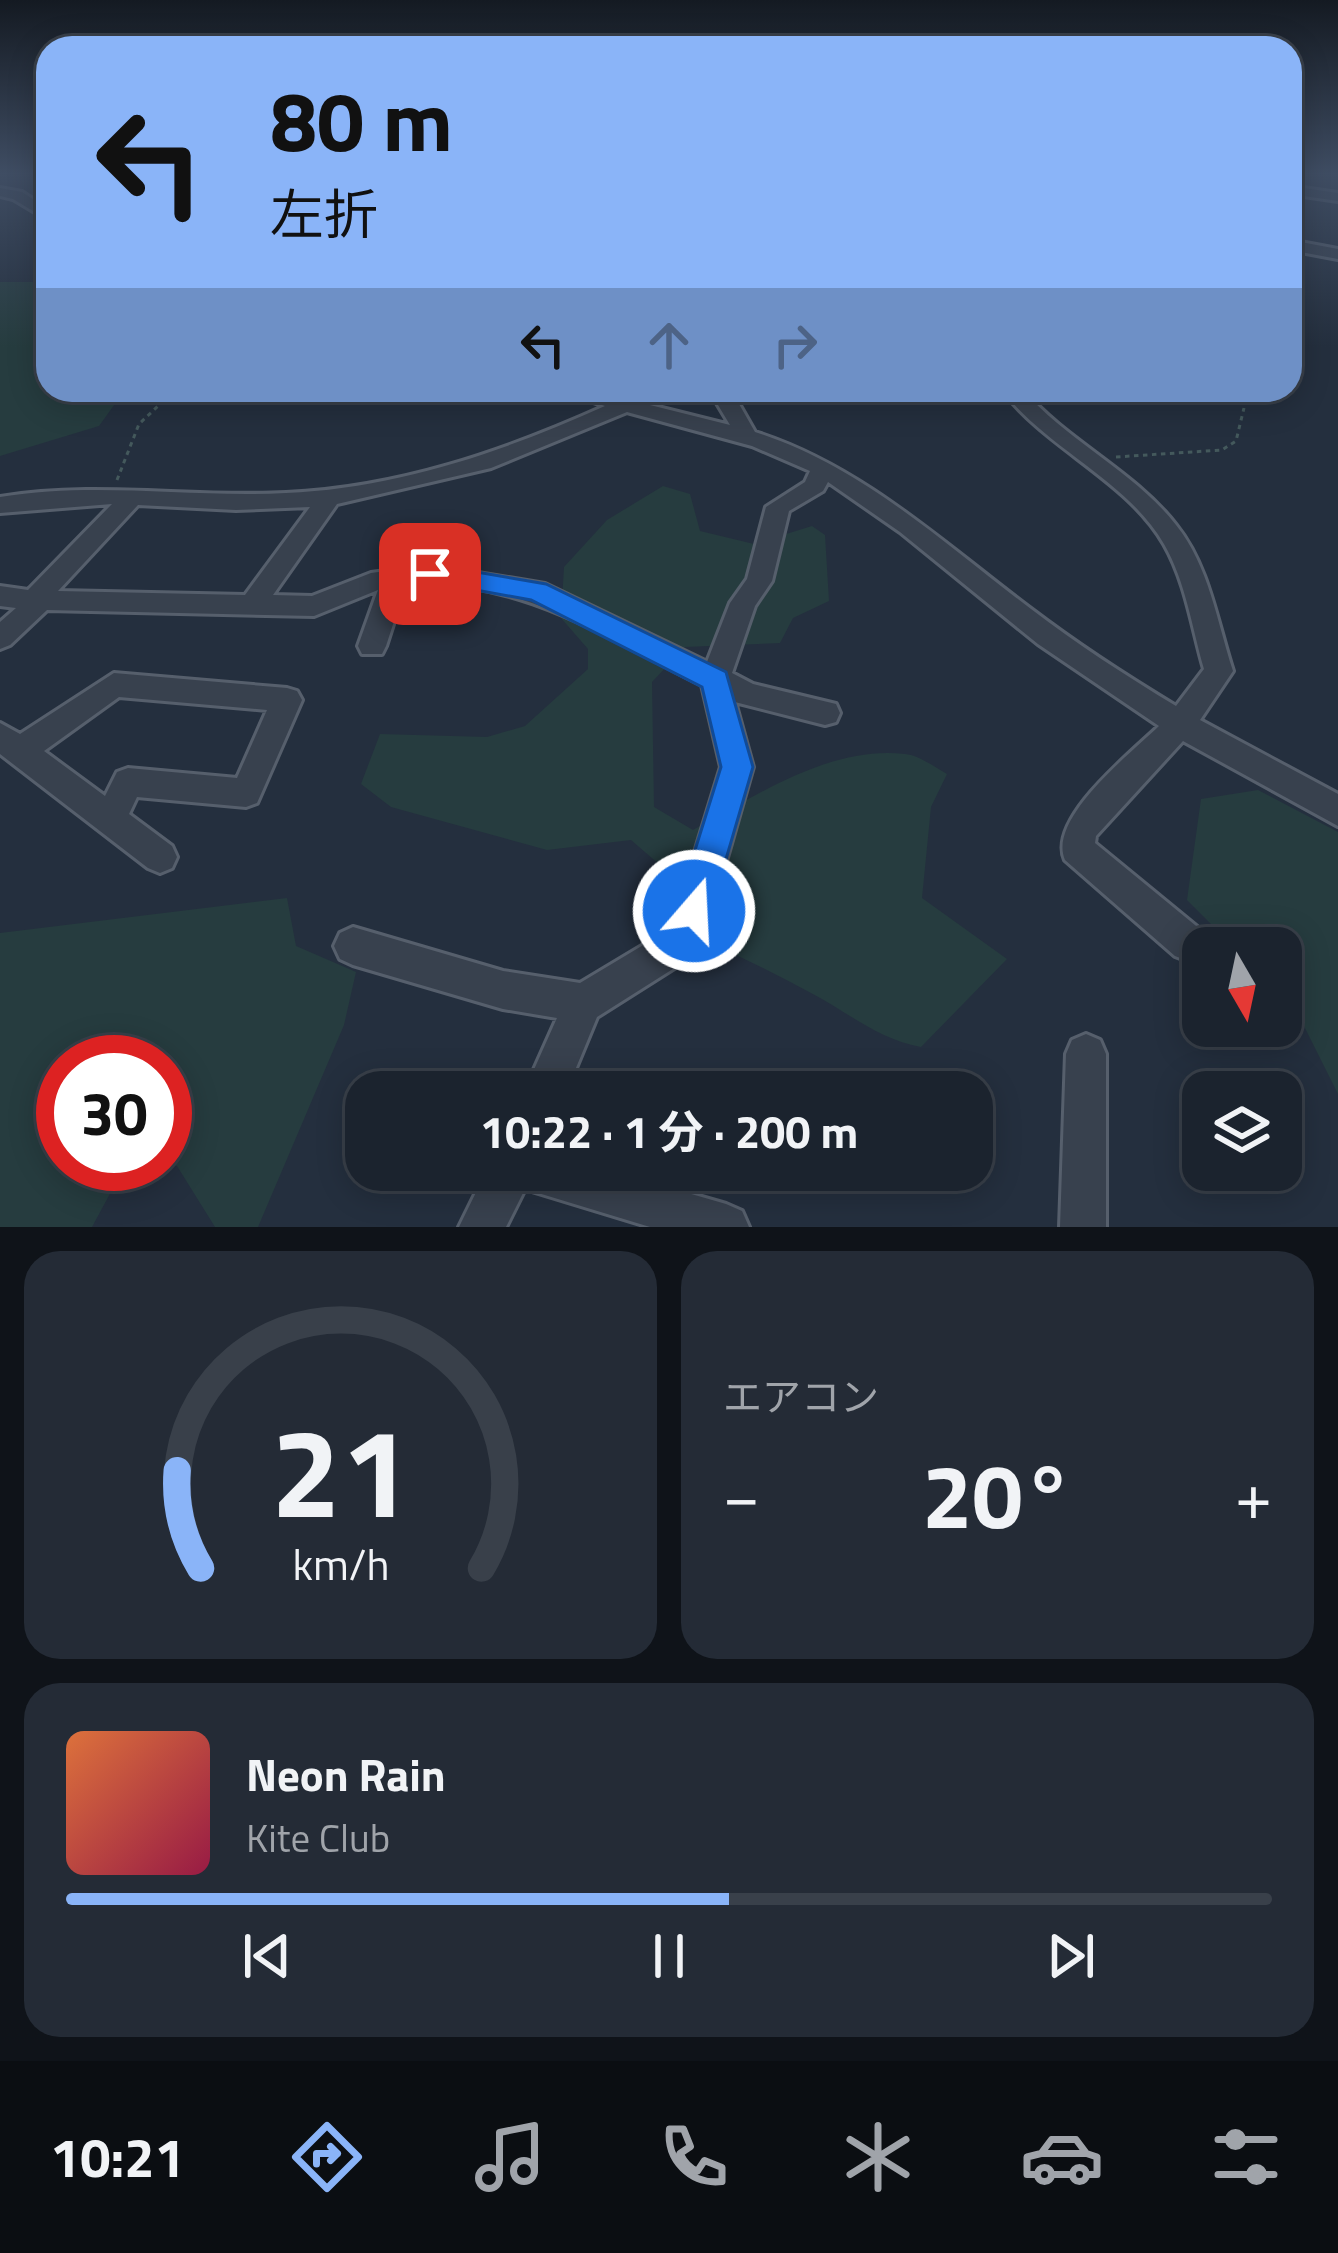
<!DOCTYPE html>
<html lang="ja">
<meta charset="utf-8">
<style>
body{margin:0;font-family:"Titillium Web","Noto Sans JP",sans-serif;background:#242b36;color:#f1f3f6;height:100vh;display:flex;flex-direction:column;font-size:45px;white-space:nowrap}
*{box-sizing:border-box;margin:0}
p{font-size:39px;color:#a0a4aa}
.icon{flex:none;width:66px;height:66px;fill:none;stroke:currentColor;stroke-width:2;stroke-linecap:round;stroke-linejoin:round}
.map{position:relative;height:1227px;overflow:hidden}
.side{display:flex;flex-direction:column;gap:24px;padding:24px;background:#0f1319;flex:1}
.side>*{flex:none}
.banner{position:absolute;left:36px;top:36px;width:1266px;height:366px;border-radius:36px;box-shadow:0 6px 30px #0003,0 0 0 3px #39404a;background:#8ab4f8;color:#111;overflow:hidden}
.needle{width:78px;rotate:171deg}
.buttons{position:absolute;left:1182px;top:927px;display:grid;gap:24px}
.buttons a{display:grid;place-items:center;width:120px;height:120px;border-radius:24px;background:#1b232e;box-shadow:0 6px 30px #0003,0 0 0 3px #39404a;font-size:60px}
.speed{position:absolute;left:36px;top:1035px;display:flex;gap:24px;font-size:60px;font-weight:700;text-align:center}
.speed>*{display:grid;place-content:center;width:156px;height:156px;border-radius:50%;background:#1b232e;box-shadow:0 6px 30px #0003,0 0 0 3px #39404a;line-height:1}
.speed .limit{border:18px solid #d22;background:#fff;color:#111}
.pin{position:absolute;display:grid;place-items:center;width:102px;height:102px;color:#fff;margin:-51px;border-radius:24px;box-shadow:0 6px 18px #0006}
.me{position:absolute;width:132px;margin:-66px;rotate:19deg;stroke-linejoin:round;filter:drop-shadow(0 0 9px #0008)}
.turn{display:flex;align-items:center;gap:42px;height:252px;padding:0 36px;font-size:54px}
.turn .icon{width:156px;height:156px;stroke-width:2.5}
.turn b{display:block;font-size:84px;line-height:102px}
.lanes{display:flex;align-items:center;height:114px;padding:0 36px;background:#0003;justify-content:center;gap:60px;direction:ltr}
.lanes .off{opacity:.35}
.big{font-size:90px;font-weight:700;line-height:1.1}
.side .widget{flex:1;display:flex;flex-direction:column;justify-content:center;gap:18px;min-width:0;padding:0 42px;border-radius:36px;background:#242b36}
.side .dial{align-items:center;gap:0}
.dial svg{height:312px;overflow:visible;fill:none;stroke:#39404a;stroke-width:7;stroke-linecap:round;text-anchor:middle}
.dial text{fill:#f1f3f6;stroke:none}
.song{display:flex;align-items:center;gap:36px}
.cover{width:144px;height:144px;border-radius:18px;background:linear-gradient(135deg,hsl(20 70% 55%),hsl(340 70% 35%))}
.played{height:12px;border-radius:6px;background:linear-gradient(90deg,#8ab4f8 55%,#39404a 55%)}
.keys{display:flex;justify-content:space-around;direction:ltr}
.heat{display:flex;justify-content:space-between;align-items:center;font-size:66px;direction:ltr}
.side .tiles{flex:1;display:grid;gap:24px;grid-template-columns:1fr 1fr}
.widget:last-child{grid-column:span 2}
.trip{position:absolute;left:345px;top:1071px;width:648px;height:120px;border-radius:36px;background:#1b232e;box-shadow:0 6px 30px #0003,0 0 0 3px #39404a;font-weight:700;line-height:120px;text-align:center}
.tab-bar{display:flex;height:192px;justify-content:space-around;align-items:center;background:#0b0e12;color:#a0a4aa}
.tab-bar .icon{width:84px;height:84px}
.tab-bar .current{color:#8ab4f8}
.tab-bar b{font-size:54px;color:#f1f3f6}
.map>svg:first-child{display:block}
.green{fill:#263c3f}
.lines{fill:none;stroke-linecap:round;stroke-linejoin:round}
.minor-casing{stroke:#565f6c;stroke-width:6}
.path{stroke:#44595c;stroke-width:3;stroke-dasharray:4.5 4.5;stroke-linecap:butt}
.minor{fill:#38414e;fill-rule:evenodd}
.route{fill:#1a73e8;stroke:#114b97;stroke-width:3}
</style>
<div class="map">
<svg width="1338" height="1227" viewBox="0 0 1338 1227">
<rect width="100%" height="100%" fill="#242f3e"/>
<path class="green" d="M0,282h48v108h77l-26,36 -99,30z
M663,486l27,8 10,37 54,13 58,-18 13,9 4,66 -36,17 -13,25 -95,4 -33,35 2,125 39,23c62,-34 138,-85 212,-76 13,1 30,13 42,20l-16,33 -9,91 85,61 -86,88c-43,-8 -72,-34 -110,-54 -54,-29 -108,-55 -164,-77l13,-51 -29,-25 -84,10 -156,-43 -30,-23 19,-50 107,3 38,-11 63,-57v-20l-27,-31 3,-51 43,-47z
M1258,790l80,42v262l-41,-82 -16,-17v-47h-46l-48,-48 14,-101z
M287,898l9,48 60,26 -12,53 -86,202h-43l-38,-61 -12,-3v-101h-102v102h63l-34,63h-92v-294z"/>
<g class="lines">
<defs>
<path id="minor" d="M1290,186l48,7v8l-48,-7z
M0,188l22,4 26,17v11l-35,-21 -13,-3z
M1290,240l48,9v10l-48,-9z
M557,390h33l140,35 -21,-35h22l24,42c107,34 188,111 276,177 46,35 95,67 145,97l28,-37c-12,-41 -18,-87 -40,-125 -37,-64 -117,-95 -162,-154h21c45,52 111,81 153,135 33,41 41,97 57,146l-33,49 138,74v32l-155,-85 -87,95 -1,7 106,87 5,13 -5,13 -13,5 -13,-5 -110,-96c-18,-41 65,-106 94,-134l-121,-82 -138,-112 -72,-50 -5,9 -34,20 -17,70 -17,25 -23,67 21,11 83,20 4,9 -4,9 -11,3 -90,-23 18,65 -45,157 -32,43 -79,50 -31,75h-42l33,-74 -54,-9 -150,-44 -13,-6 -6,-13 6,-13 13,-6 150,44 77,12 70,-42 30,-40 41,-134 -19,-82c-91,-45 -191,-113 -297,-98l-19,59 -4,8h-20l-4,-8 20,-56 -64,26 -267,-6 -37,35 -10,4v-27l16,-14 -16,-2v-20l28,4 84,-86 -112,9v-16c96,-16 189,1 286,-4 111,-5 217,-41 319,-87zM627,412l125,34 58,25 -5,11 -39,25 -19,72 -17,24 -23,59 -162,-78 -115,-19 -59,8 -59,23 -39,-1 64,-91 154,-36zM138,505l98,5 74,-3 -65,88 -187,-4z
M114,673l173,15 10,3 5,9 -45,103 -11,4 -109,-10 -8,17 43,32 5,11 -5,11 -12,5 -12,-5 -148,-114v-31l20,11zM119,697l148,13 -30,68 -109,-10 -11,4 -12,24 -61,-45z
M1086,1034l14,6 6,14v173h-46l6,-173 6,-14z
M487,1170h121l118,34 16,7 7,16h-99l-125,-38 -19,38h-47z"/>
</defs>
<use href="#minor" class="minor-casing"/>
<path class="path" d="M1116,457l106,-7 14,-9 8,-33
M117,480l22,-56 36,-34"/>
<use href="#minor" class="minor"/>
</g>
<linearGradient id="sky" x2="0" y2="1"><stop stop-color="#141a22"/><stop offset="0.5" stop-color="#3f4d63"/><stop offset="1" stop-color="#3f4d63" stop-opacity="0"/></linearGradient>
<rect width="1338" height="347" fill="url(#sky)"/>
<path class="route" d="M430,564l116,20 180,88 27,95 -46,157 -13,5 -12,-5 -6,-13 45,-144 -19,-80 -171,-87 -110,-20 -4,-6z"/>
</svg>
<div class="buttons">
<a><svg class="needle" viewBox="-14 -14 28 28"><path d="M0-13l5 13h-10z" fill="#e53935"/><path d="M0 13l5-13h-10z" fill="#a0a4aa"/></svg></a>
<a><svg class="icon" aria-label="layers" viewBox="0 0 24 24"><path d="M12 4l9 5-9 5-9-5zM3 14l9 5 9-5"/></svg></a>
</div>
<div class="speed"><div class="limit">30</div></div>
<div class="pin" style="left:430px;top:574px;background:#d93025"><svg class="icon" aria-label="arrive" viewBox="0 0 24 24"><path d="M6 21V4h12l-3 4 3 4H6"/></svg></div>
<svg class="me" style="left:694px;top:911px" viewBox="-20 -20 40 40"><circle r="17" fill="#1a73e8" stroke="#fff" stroke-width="3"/><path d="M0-11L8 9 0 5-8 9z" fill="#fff"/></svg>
<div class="trip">10:22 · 1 分 · 200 m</div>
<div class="banner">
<div class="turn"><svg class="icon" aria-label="left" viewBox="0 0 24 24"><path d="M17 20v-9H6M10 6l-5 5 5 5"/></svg><div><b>80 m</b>左折</div></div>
<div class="lanes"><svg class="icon" aria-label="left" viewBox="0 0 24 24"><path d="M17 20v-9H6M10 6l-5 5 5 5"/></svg><svg class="icon off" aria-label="ahead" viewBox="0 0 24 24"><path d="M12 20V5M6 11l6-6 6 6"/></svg><svg class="icon off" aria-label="right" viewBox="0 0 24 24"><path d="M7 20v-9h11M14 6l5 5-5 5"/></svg></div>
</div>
</div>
<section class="side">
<div class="tiles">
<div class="widget dial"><svg viewBox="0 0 100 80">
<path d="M14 69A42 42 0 1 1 86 69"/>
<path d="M14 69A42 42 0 0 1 8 44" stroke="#8ab4f8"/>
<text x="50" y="56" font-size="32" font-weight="700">21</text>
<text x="50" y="72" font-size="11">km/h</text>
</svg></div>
<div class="widget"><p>エアコン</p>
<div class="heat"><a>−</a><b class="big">20°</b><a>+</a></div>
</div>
<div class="widget">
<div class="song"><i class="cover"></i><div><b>Neon Rain</b><p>Kite Club</p></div></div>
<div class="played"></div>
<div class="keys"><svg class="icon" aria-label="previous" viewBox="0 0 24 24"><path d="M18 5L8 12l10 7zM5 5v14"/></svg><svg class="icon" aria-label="pause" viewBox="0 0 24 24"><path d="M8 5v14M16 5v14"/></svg><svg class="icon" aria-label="next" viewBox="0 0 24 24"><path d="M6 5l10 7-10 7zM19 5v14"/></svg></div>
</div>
</div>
</section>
<nav class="tab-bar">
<b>10:21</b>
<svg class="icon current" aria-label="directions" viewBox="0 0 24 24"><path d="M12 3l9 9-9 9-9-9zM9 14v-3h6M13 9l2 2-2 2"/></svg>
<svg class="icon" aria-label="music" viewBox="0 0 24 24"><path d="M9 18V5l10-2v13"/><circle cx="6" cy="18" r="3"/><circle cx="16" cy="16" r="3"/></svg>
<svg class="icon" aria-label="phone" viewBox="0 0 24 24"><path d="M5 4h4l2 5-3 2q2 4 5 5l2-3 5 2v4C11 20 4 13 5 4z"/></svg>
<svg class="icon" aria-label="climate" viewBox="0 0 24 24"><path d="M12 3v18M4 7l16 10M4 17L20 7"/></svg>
<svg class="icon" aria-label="car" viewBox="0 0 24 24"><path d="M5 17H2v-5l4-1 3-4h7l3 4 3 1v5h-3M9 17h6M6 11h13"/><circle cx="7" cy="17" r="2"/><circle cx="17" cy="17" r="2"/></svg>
<svg class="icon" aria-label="filters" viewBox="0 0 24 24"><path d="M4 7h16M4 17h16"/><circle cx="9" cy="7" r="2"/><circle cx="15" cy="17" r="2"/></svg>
</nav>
